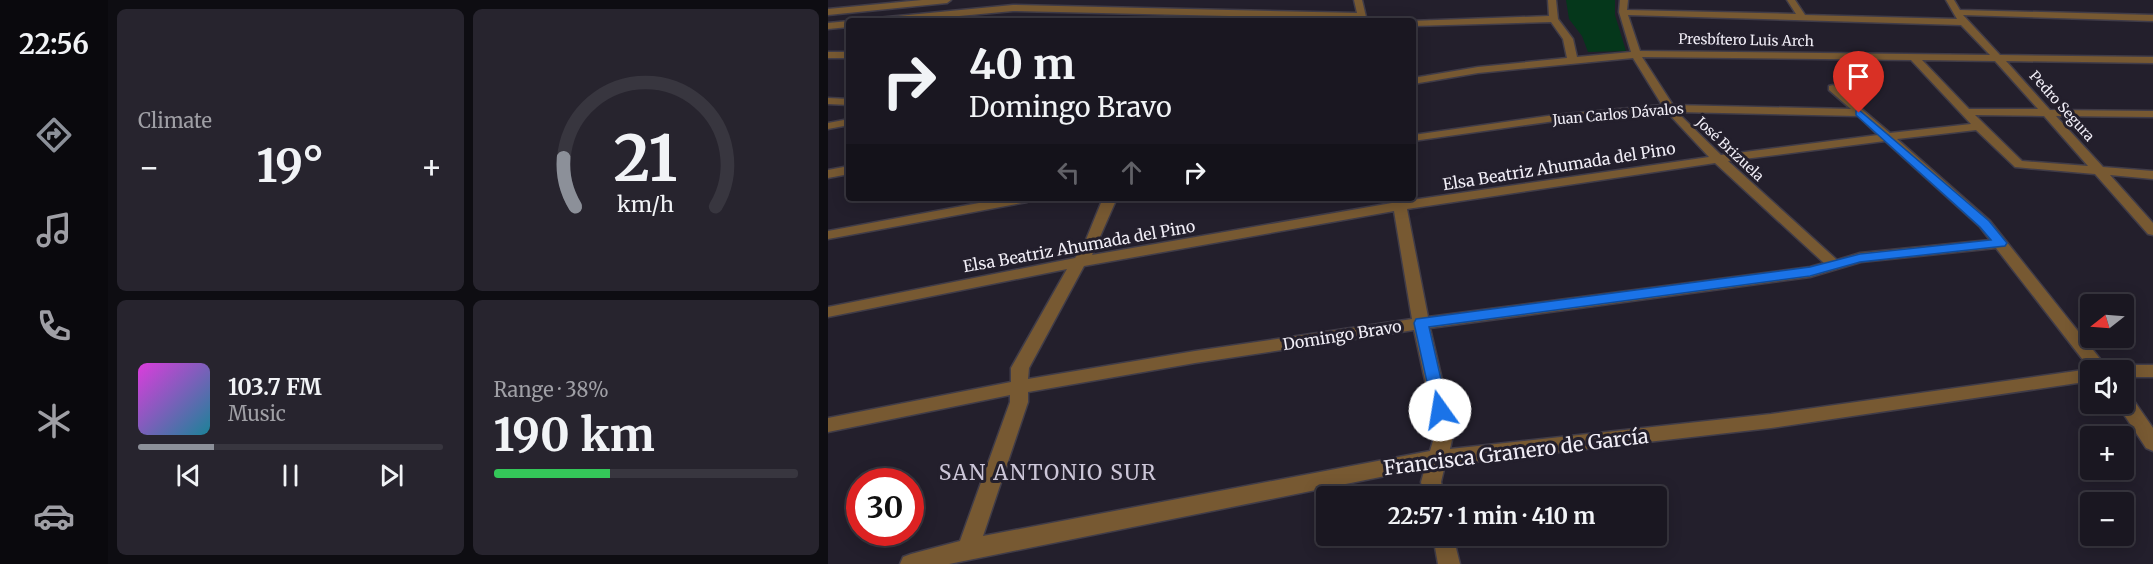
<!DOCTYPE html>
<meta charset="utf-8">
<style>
body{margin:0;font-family:Merriweather,serif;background:#27242e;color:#f1f3f6;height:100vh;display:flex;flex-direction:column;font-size:22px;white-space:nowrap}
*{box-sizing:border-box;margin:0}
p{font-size:20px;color:#9f9fa5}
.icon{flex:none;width:33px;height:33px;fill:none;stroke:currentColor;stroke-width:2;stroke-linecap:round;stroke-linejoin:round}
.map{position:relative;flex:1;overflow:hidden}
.side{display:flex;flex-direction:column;gap:9px;padding:9px;background:#0e0d12;width:720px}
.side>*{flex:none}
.hud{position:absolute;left:18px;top:18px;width:570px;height:183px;border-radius:6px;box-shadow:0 3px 15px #0003,0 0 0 2px #38363f;background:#1a1721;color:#f1f3f6;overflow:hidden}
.needle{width:39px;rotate:253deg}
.buttons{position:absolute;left:1252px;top:294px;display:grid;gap:12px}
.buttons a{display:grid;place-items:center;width:54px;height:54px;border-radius:6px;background:#1a1721;box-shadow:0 3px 15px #0003,0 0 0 2px #38363f;font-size:30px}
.speed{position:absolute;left:18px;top:468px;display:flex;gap:12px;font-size:30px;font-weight:700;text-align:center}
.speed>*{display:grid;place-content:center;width:78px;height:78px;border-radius:50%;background:#1a1721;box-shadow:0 3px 15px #0003,0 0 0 2px #38363f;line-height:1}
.speed .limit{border:9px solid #d22;background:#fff;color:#111}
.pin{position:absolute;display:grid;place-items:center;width:51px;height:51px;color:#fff;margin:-62px -26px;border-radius:50% 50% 50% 0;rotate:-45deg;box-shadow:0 0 6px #0007}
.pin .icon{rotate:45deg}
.me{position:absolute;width:66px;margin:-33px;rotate:347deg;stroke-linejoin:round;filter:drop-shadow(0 0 4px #0008)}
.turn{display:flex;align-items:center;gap:21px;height:126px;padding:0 24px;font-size:27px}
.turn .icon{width:78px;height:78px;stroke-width:2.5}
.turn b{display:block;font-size:42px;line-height:51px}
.lanes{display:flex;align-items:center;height:57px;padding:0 24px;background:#0003;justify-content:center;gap:30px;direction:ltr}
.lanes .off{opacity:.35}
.big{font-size:45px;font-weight:700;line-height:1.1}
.side .card{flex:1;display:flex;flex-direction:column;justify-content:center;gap:9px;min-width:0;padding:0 21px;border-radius:9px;background:#27242e}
.side .dial{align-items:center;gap:0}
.dial svg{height:156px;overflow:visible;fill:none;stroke:#38363f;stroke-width:7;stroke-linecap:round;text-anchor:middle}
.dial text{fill:#f1f3f6;stroke:none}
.song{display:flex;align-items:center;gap:18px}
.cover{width:72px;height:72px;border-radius:9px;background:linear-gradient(135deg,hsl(300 70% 55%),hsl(190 70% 35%))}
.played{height:6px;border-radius:3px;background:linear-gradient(90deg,#8c9099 25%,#38363f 25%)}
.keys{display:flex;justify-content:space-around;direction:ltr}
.heat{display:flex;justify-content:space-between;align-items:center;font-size:33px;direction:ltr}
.charge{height:9px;border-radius:4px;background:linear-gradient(90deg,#34c759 38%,#38363f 0)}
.side .tiles{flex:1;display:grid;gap:9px;grid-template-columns:repeat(2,1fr)}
.trip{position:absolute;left:488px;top:486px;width:351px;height:60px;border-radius:6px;background:#1a1721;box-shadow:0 3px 15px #0003,0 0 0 2px #38363f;font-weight:700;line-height:60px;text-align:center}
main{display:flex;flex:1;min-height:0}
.dock{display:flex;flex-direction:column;width:108px;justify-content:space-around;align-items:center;background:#0a090d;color:#9f9fa5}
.dock .icon{width:42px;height:42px}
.dock .current{color:#8c9099}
.dock b{font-size:27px;color:#f1f3f6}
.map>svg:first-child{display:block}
.green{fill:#05371b}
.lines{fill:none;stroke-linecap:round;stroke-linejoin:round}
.street-casing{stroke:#403c48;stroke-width:3}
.street{fill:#775932;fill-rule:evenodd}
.route{fill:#1a73e8;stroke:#114b97;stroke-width:1.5}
.labels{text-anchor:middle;stroke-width:6;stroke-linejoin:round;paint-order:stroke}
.far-street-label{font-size:14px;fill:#f0edf6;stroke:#231f2c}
.street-label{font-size:16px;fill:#f0edf6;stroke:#231f2c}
.near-street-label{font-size:20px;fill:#f0edf6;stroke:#231f2c}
.near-neighbourhood-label{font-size:21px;letter-spacing:1.5px;fill:#ccc6d8;stroke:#231f2c}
</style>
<main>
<nav class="dock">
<b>22:56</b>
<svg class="icon current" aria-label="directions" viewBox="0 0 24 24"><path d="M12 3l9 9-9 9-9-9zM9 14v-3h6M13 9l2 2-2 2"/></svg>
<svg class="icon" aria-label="music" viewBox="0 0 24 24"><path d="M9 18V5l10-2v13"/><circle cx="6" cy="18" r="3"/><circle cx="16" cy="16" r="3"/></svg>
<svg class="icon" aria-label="phone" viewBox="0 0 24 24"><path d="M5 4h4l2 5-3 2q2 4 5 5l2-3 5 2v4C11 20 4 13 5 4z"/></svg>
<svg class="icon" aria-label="climate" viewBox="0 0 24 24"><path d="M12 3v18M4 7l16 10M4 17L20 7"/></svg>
<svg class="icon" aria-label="car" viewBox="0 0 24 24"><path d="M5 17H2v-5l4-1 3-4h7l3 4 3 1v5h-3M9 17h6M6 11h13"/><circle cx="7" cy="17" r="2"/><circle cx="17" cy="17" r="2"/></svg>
</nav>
<section class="side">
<div class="tiles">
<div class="card"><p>Climate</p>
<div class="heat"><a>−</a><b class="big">19°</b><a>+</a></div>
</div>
<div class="card dial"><svg viewBox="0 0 100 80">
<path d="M14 69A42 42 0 1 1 86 69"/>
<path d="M14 69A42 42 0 0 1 8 44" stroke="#8c9099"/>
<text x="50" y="56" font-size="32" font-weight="700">21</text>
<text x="50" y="72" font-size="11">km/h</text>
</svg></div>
<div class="card">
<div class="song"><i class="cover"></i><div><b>103.7 FM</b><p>Music</p></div></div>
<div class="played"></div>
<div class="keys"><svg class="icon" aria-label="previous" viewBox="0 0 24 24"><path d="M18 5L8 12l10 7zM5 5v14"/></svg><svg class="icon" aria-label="pause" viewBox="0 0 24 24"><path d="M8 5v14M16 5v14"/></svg><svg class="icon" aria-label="next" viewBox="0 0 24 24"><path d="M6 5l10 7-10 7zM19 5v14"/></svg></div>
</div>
<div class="card"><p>Range · 38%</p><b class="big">190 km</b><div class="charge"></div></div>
</div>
</section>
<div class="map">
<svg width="1325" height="564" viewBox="0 0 1325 564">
<rect width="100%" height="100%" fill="#231f2c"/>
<path class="green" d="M738,0h49v15l11,36 -38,1 -6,-16 -13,-17z"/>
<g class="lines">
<defs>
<path id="street" d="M94,0h29l-4,3 -119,12v-6z
M526,0h8l5,21h-8l-1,-2 -345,-8 -108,10h-32l4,-3 136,-13 344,8z
M720,0h8l2,19 15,20 4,18 54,-5 -12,-40 1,-12h8l-1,10 169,4 -9,-14h8l10,15 152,4 -11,-19h8l6,10 193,5v6l-190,-6 37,40 153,2v6l-147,-2 44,49 103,1v6l-97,-1 47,51 50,4v8l-43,-4 43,48v12l-5,-1 -53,-60 -80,-7 -39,-37 -79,9 93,82 119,149h-18v11l-320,47 -326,37 -4,17 3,14h-20l-3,-14 4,-14 -476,96h-49l3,-7 8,-3 49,-13 50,-139v-7l-182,37v-14l183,-36v-14l56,-99 -239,48v-10l247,-49 8,-11 20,-49h14l-25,57 300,-52 -1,-5h14v3l304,-44 -43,-46 -111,10 -142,20v-6l142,-20 107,-10 -29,-47 -155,15 -65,11v-6l65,-11 89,-9 -4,-19 -12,-17 -138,4v-5h-3l139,-5zM800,15l333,10 29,30 -350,-4zM814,57l269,3 60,64 -81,9 -57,-48 -4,1v4l22,19 -178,-4zM1094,60l73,1 43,48h-69zM849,112l181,4 20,19 -157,20zM1147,115l69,1 44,50 -66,-5zM1057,141l95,86 10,13 -130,13 -23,7 -109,-99zM887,163l109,100 -14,4 -382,50 -21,-108zM566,211l18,108 -217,32 -167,28 1,-11 55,-102zM1168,248l94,121 -319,45 -321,35 4,-18 -24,-103 380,-51 51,-15zM586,330l22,101 -6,20 -447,85 45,-134v-10l167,-29z
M21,21v6l-21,2v-6z
M0,52h21v6h-21z
M0,98l21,1v6l-21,-1z
M21,119v6l-21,4v-6z
M21,166v8l-21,4v-8z
M178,198h28l-7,4 -199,37v-8z
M1296,365h29v12h-29v-7h-8l2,-4z
M1296,393l6,2 23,33v23l-7,-3 -29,-44h7z
M605,536h20l7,28h-22z"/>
</defs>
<use href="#street" class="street-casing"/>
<use href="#street" class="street"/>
</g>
<path class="route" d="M1031,110l130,111 18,22 -2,3 -145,16 -50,14 -381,51 19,83 -2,4 -6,2 -6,-2 -20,-91 2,-4 394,-52 50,-13 131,-14 -11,-13 -124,-112v-4z"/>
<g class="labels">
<g class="far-street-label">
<text transform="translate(918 40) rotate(1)" y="5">Presbítero Luis Arch</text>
<text transform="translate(1234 106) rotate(48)" y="5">Pedro Segura</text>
<text transform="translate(790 114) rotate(-5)" y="5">Juan Carlos Dávalos</text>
<text transform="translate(902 149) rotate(43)" y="5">José Brizuela</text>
</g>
<g class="street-label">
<text transform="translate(731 166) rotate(-9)" y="6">Elsa Beatriz Ahumada del Pino</text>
<text transform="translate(251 246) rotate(-10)" y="6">Elsa Beatriz Ahumada del Pino</text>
<text transform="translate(514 335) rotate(-9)" y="6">Domingo Bravo</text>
</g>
<g class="near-street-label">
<text transform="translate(688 452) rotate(-7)" y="7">Francisca Granero de García</text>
</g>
<g class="near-neighbourhood-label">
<text x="220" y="480">SAN ANTONIO SUR</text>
</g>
</g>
</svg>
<div class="buttons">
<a><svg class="needle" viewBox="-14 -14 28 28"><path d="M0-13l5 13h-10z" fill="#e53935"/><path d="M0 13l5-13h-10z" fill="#9f9fa5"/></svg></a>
<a><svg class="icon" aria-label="sound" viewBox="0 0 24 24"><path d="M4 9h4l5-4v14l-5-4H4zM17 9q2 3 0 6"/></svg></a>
<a>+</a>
<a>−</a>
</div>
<div class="speed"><div class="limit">30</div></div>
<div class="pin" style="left:1031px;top:113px;background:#d93025"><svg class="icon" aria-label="arrive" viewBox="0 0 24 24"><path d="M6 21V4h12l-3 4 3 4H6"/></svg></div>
<svg class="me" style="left:612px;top:410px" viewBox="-20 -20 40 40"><circle r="19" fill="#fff"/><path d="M0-13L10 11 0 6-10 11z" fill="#1a73e8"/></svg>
<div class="trip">22:57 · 1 min · 410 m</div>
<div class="hud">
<div class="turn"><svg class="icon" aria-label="right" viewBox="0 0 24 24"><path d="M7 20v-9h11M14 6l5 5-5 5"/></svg><div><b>40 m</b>Domingo Bravo</div></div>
<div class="lanes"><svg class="icon off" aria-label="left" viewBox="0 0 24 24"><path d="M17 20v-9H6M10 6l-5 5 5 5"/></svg><svg class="icon off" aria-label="ahead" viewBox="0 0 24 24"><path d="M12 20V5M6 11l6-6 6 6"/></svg><svg class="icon" aria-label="right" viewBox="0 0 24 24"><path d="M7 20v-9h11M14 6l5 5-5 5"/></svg></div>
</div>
</div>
</main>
